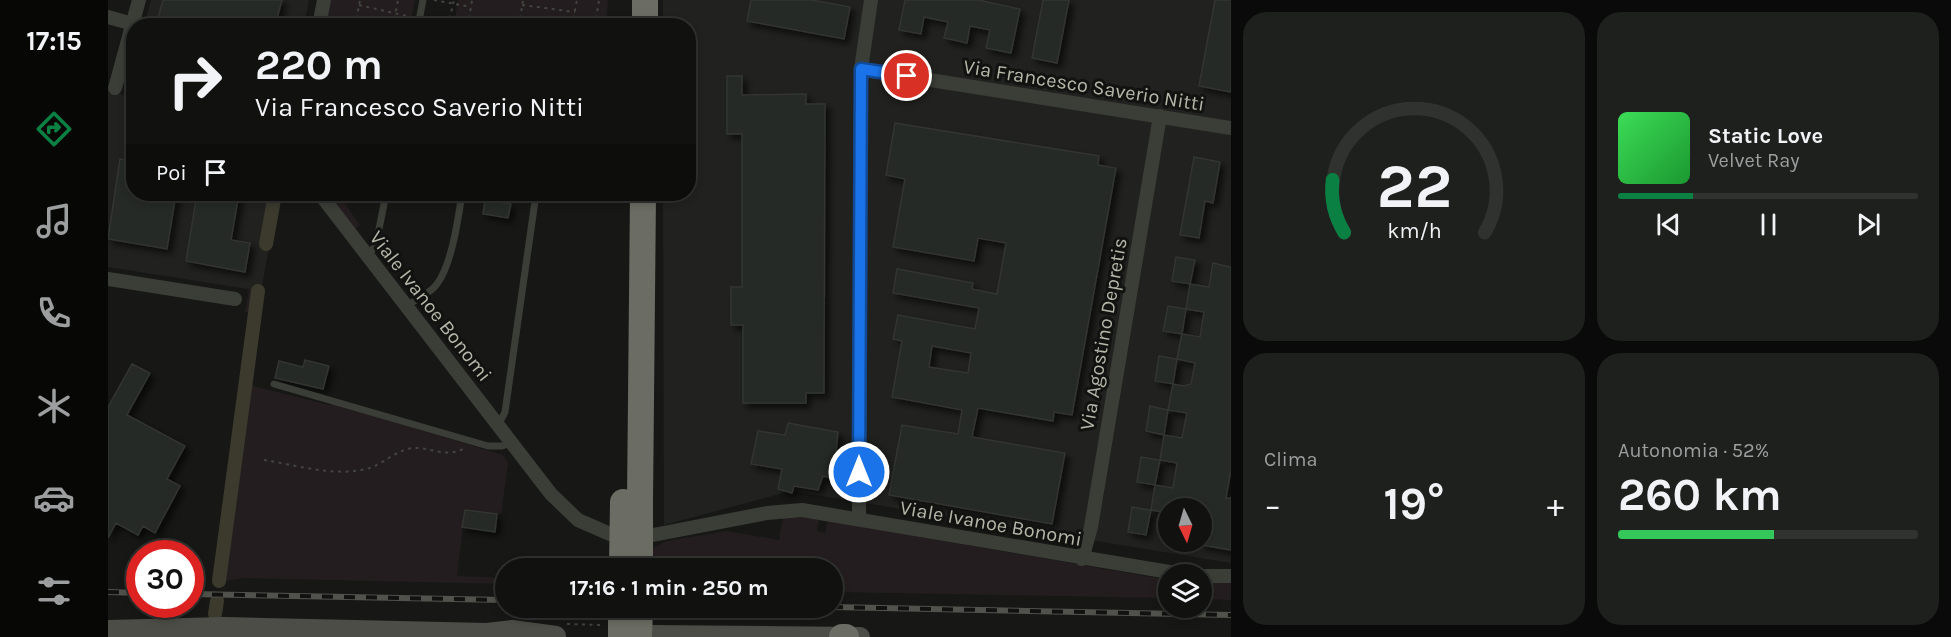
<!DOCTYPE html>
<html lang="it">
<meta charset="utf-8">
<style>
body{margin:0;font-family:Karla,sans-serif;background:#1e201e;color:#f1f3f6;height:100vh;display:flex;flex-direction:column;font-size:22px;white-space:nowrap}
*{box-sizing:border-box;margin:0}
p{font-size:20px;color:#9c9e9f}
.icon{flex:none;width:33px;height:33px;fill:none;stroke:currentColor;stroke-width:2;stroke-linecap:round;stroke-linejoin:round}
.map{position:relative;flex:1;overflow:hidden}
.panel{display:flex;flex-direction:column;gap:12px;padding:12px;background:#090a09;width:720px}
.panel>*{flex:none}
.hud{position:absolute;left:18px;top:18px;width:570px;height:183px;border-radius:24px;box-shadow:0 3px 9px #0003,0 0 0 2px #303230;background:#111210;color:#f1f3f6;overflow:hidden}
.needle{width:39px;rotate:175deg}
.tools{position:absolute;left:1050px;top:498px;display:grid;gap:12px}
.tools a{display:grid;place-items:center;width:54px;height:54px;border-radius:50%;background:#111210;box-shadow:0 3px 9px #0003,0 0 0 2px #303230;font-size:30px}
.speed{position:absolute;left:18px;top:540px;display:flex;gap:12px;font-size:30px;font-weight:700;text-align:center}
.speed>*{display:grid;place-content:center;width:78px;height:78px;border-radius:50%;background:#111210;box-shadow:0 3px 9px #0003,0 0 0 2px #303230;line-height:1}
.speed .limit{border:9px solid #d22;background:#fff;color:#111}
.pin{position:absolute;display:grid;place-items:center;width:51px;height:51px;color:#fff;margin:-26px;border:3px solid #fff;border-radius:50%;box-shadow:0 2px 6px #0007}
.me{position:absolute;width:66px;margin:-33px;rotate:0deg;stroke-linejoin:round;filter:drop-shadow(0 0 4px #0008)}
.turn{display:flex;align-items:center;gap:21px;height:126px;padding:0 30px;font-size:27px}
.turn .icon{width:78px;height:78px;stroke-width:2.5}
.turn b{display:block;font-size:42px;line-height:51px}
.then{display:flex;align-items:center;height:57px;padding:0 30px;background:#0003;gap:12px;font-size:22px}
.big{font-size:45px;font-weight:700;line-height:1.1}
.panel .tile{flex:1;display:flex;flex-direction:column;justify-content:center;gap:9px;min-width:0;padding:0 21px;border-radius:24px;background:#1e201e}
.panel .dial{align-items:center;gap:0}
.dial svg{height:156px;overflow:visible;fill:none;stroke:#303230;stroke-width:7;stroke-linecap:round;text-anchor:middle}
.dial text{fill:#f1f3f6;stroke:none}
.song{display:flex;align-items:center;gap:18px}
.cover{width:72px;height:72px;border-radius:9px;background:linear-gradient(135deg,hsl(130 70% 55%),hsl(130 70% 35%))}
.played{height:6px;border-radius:3px;background:linear-gradient(90deg,#0b8043 25%,#303230 25%)}
.keys{display:flex;justify-content:space-around;direction:ltr}
.heat{display:flex;justify-content:space-between;align-items:center;font-size:33px;direction:ltr}
.charge{height:9px;border-radius:4px;background:linear-gradient(90deg,#34c759 52%,#303230 0)}
.panel .tiles{flex:1;display:grid;gap:12px;grid-template-columns:repeat(2,1fr)}
.trip{position:absolute;left:387px;top:558px;width:348px;height:60px;border-radius:30px;background:#111210;box-shadow:0 3px 9px #0003,0 0 0 2px #303230;font-weight:700;line-height:60px;text-align:center}
main{display:flex;flex:1;min-height:0}
.dock{display:flex;flex-direction:column;width:108px;justify-content:space-around;align-items:center;background:#070706;color:#9c9e9f}
.dock .icon{width:42px;height:42px}
.dock .selected{color:#0b8043}
.dock b{font-size:27px;color:#f1f3f6}
.map>svg:first-child{display:block}
.built{fill:#21221f;fill-rule:evenodd}
.green{fill:#231d1f}
.lines{fill:none;stroke-linecap:round;stroke-linejoin:round}
.canal{stroke:#3b3a2d;stroke-width:14}
.building{fill:#282926;stroke:#323430;stroke-width:1.5;fill-rule:evenodd;filter:url(#shadow)}
.path{stroke:#42443e;stroke-width:2;stroke-dasharray:3 4.5;stroke-linecap:butt}
.lane{stroke:#3b3d37;stroke-width:7}
.street{stroke:#3b3d37;stroke-width:14}
.secondary{stroke:#4b4d46;stroke-width:20}
.highway{stroke:#6b6d64;stroke-width:26}
.rail-casing{stroke:#50524b;stroke-width:6}
.rail{stroke:#121311;stroke-width:4;stroke-dasharray:11;stroke-linecap:butt}
.highway-bridge{stroke:#6b6d64;stroke-width:26}
.route-casing{stroke:#114b97;stroke-width:15}
.route{stroke:#1a73e8;stroke-width:10}
.labels{text-anchor:middle;stroke-width:6;stroke-linejoin:round;paint-order:stroke}
.street-label{font-size:20px;fill:#b5b7a9;stroke:#121311}
</style>
<main>
<nav class="dock">
<b>17:15</b>
<svg class="icon selected" aria-label="directions" viewBox="0 0 24 24"><path d="M12 3l9 9-9 9-9-9zM9 14v-3h6M13 9l2 2-2 2"/></svg>
<svg class="icon" aria-label="music" viewBox="0 0 24 24"><path d="M9 18V5l10-2v13"/><circle cx="6" cy="18" r="3"/><circle cx="16" cy="16" r="3"/></svg>
<svg class="icon" aria-label="phone" viewBox="0 0 24 24"><path d="M5 4h4l2 5-3 2q2 4 5 5l2-3 5 2v4C11 20 4 13 5 4z"/></svg>
<svg class="icon" aria-label="climate" viewBox="0 0 24 24"><path d="M12 3v18M4 7l16 10M4 17L20 7"/></svg>
<svg class="icon" aria-label="car" viewBox="0 0 24 24"><path d="M5 17H2v-5l4-1 3-4h7l3 4 3 1v5h-3M9 17h6M6 11h13"/><circle cx="7" cy="17" r="2"/><circle cx="17" cy="17" r="2"/></svg>
<svg class="icon" aria-label="filters" viewBox="0 0 24 24"><path d="M4 7h16M4 17h16"/><circle cx="9" cy="7" r="2"/><circle cx="15" cy="17" r="2"/></svg>
</nav>
<div class="map">
<svg width="1123" height="637" viewBox="0 0 1123 637">
<defs>
<filter id="shadow"><feDropShadow dx="4.5" dy="4.5" stdDeviation="3" flood-color="#0009"/></filter>
</defs>
<rect width="100%" height="100%" fill="#171816"/>
<path class="built" d="M43,0h158l-5,25 -160,1z
M555,0h568v563l-440,-72 -127,34 -1,-331h25v-168l-25,-1zM1060,508h34v34h-34z
M25,62l1,132h145l-18,97 -153,-24v-177l16,5z"/>
<path class="green" d="M222,0h85l-5,25 -85,1z
M350,0h150l-2,25h-152z
M220,194h10l22,31 -6,5z
M141,289l12,2 -4,23 -12,-2z
M141,385l80,20 6,-1 168,51 5,8 -7,51 -36,-4 -8,66 48,2v6l-260,-6 -22,3z
M698,517l13,2 -2,12 8,2 3,-12 340,59v18l-335,-6 -1,-24h-180l1,-20 14,-7 60,-10 52,9 4,-22z
M1094,582l29,1v17l-29,-1z"/>
<g class="lines">
<path class="canal" d="M158,244l9,-50
M111,581l39,-290
M107,614l2,-13"/>
</g>
<path class="building" d="M55,0h119l-7,26h-92l-25,-8z
M643,0h61l38,7 -6,32 -97,-18z
M797,0h73l42,9 -9,44 -25,-5 4,-18 -20,-4 -3,17 -23,-5 4,-16 -24,-5 -3,17 -22,-4z
M935,0h26l-12,63 -25,-5z
M1107,0h16v92l-32,-6z
M619,76h15v19l64,-1v10h19l-1,289h-18v10h-63v-78h-12v-38h11v-153h-15z
M787,123l204,33 -1,9 18,3 -44,247 -18,-3 -1,9 -75,-13 -6,29 93,16 -13,71 -163,-29 13,-70 56,9 4,-24 -70,-13 10,-56 -9,-2 5,-24 77,14 4,-21 -86,-15 4,-24 76,14 -1,6 25,5 9,-51 -28,-5 -4,23 -81,-14 12,-68 -19,-4zM824,346l39,7 -3,20 -39,-6z
M1086,157l26,5 -7,41 -8,-2 -6,37 -19,-3z
M12,159l14,3v32h42l-9,55 -59,-10z
M89,194h42l-8,46 19,3 -5,29 -59,-11z
M377,200l26,4 -3,14 -25,-4z
M1068,257l19,3 -5,24 -18,-3z
M1105,263l18,4v202l-5,29h5v52l-29,-5v-37h-34v5l-17,-3 4,-25 18,3 4,-25 -17,-3 4,-25 18,3 5,-25 -19,-3 5,-26 11,2 7,-2 4,-21 -18,-4 5,-25 -19,-3 5,-25 18,3 4,-25 19,3zM1078,309l18,3 -4,25 -18,-3z
M1051,356l18,3 -4,25 -18,-3z
M197,360l24,6 -6,23 -48,-11 4,-17 24,6z
M24,364l18,9 -23,42 58,31 -18,33 13,7 -25,47 -12,-7 -5,9 -22,-12 -8,15v-131z
M1042,406l18,4 -4,25 -18,-4z
M680,423l50,9 -2,20 5,1 -5,26 -13,-3 -5,14 -24,-4 -2,7 -14,-4 4,-20 -31,-5 7,-33 27,4z
M1033,457l19,3 -5,25 -18,-3z
M1024,507l19,3 -5,25 -18,-3z
M357,510l32,4 -2,18 -33,-5z"/>
<g class="lines">
<path class="path" d="M326,0l37,7
M251,5l52,12
M414,5l53,7
M247,26l5,-26
M285,26l5,-26
M340,26l6,-26
M360,26l4,-26
M411,26l4,-26
M464,26l5,-26
M487,26l4,-26
M156,460c32,5 70,17 102,9 17,-4 29,-19 47,-21 17,-1 33,10 50,1
M459,624l36,1"/>
<path class="lane" d="M310,26l5,-26
M260,257l8,-13 10,-50
M299,306c9,-7 23,-12 30,-22 15,-20 21,-65 25,-90
M166,384l214,62h14l9,-3
M390,426l7,-14 31,-218"/>
<path class="street" d="M0,17l25,7
M211,26l5,-26
M753,69l370,59
M7,88l24,-88
M212,194l231,300 27,26 32,14
M0,279l127,20
M751,519l2,-450 10,-69
M545,535l114,-22 35,-3 379,64
M974,559l9,-32 69,-411
M1094,576h29"/>
<path class="secondary" d="M0,630l117,-3 262,6 25,-3 44,6
M544,635l208,2"/>
<path class="highway" d="M537,26v-26
M532,502l3,-308
M734,637h4"/>
<defs>
<path id="rail" d="M0,592l32,1
M82,594l316,6
M724,607l399,8"/>
</defs>
<use href="#rail" class="rail-casing"/>
<use href="#rail" class="rail"/>
<path class="highway-bridge" d="M514,568l1,-66
M532,568v-66
M513,637v-29
M531,637l1,-29"/>
</g>
<g class="lines">
<defs>
<path id="route" d="M751,472l2,-403 46,7"/>
</defs>
<use href="#route" class="route-casing"/>
<use href="#route" class="route"/>
</g>
<g class="labels">
<g class="street-label">
<text transform="translate(976 85) rotate(9)" y="7">Via Francesco Saverio Nitti</text>
<text transform="translate(323 306) rotate(52)" y="7">Viale Ivanoe Bonomi</text>
<text transform="translate(995 334) rotate(-80)" y="7">Via Agostino Depretis</text>
<text transform="translate(883 523) rotate(10)" y="7">Viale Ivanoe Bonomi</text>
</g>
</g>
</svg>
<div class="tools">
<a><svg class="needle" viewBox="-14 -14 28 28"><path d="M0-13l5 13h-10z" fill="#e53935"/><path d="M0 13l5-13h-10z" fill="#9c9e9f"/></svg></a>
<a><svg class="icon" aria-label="layers" viewBox="0 0 24 24"><path d="M12 4l9 5-9 5-9-5zM3 14l9 5 9-5"/></svg></a>
</div>
<div class="speed"><div class="limit">30</div></div>
<div class="pin" style="left:799px;top:76px;background:#d93025"><svg class="icon" aria-label="arrive" viewBox="0 0 24 24"><path d="M6 21V4h12l-3 4 3 4H6"/></svg></div>
<svg class="me" style="left:751px;top:472px" viewBox="-20 -20 40 40"><circle r="17" fill="#1a73e8" stroke="#fff" stroke-width="3"/><path d="M0-11L8 9 0 5-8 9z" fill="#fff"/></svg>
<div class="trip">17:16 · 1 min · 250 m</div>
<div class="hud">
<div class="turn"><svg class="icon" aria-label="right" viewBox="0 0 24 24"><path d="M7 20v-9h11M14 6l5 5-5 5"/></svg><div><b>220 m</b>Via Francesco Saverio Nitti</div></div>
<div class="then">Poi<svg class="icon" aria-label="arrive" viewBox="0 0 24 24"><path d="M6 21V4h12l-3 4 3 4H6"/></svg></div>
</div>
</div>
<section class="panel">
<div class="tiles">
<div class="tile dial"><svg viewBox="0 0 100 80">
<path d="M14 69A42 42 0 1 1 86 69"/>
<path d="M14 69A42 42 0 0 1 8 42" stroke="#0b8043"/>
<text x="50" y="56" font-size="32" font-weight="700">22</text>
<text x="50" y="72" font-size="11">km/h</text>
</svg></div>
<div class="tile">
<div class="song"><i class="cover"></i><div><b>Static Love</b><p>Velvet Ray</p></div></div>
<div class="played"></div>
<div class="keys"><svg class="icon" aria-label="previous" viewBox="0 0 24 24"><path d="M18 5L8 12l10 7zM5 5v14"/></svg><svg class="icon" aria-label="pause" viewBox="0 0 24 24"><path d="M8 5v14M16 5v14"/></svg><svg class="icon" aria-label="next" viewBox="0 0 24 24"><path d="M6 5l10 7-10 7zM19 5v14"/></svg></div>
</div>
<div class="tile"><p>Clima</p>
<div class="heat"><a>−</a><b class="big">19°</b><a>+</a></div>
</div>
<div class="tile"><p>Autonomia · 52%</p><b class="big">260 km</b><div class="charge"></div></div>
</div>
</section>
</main>
